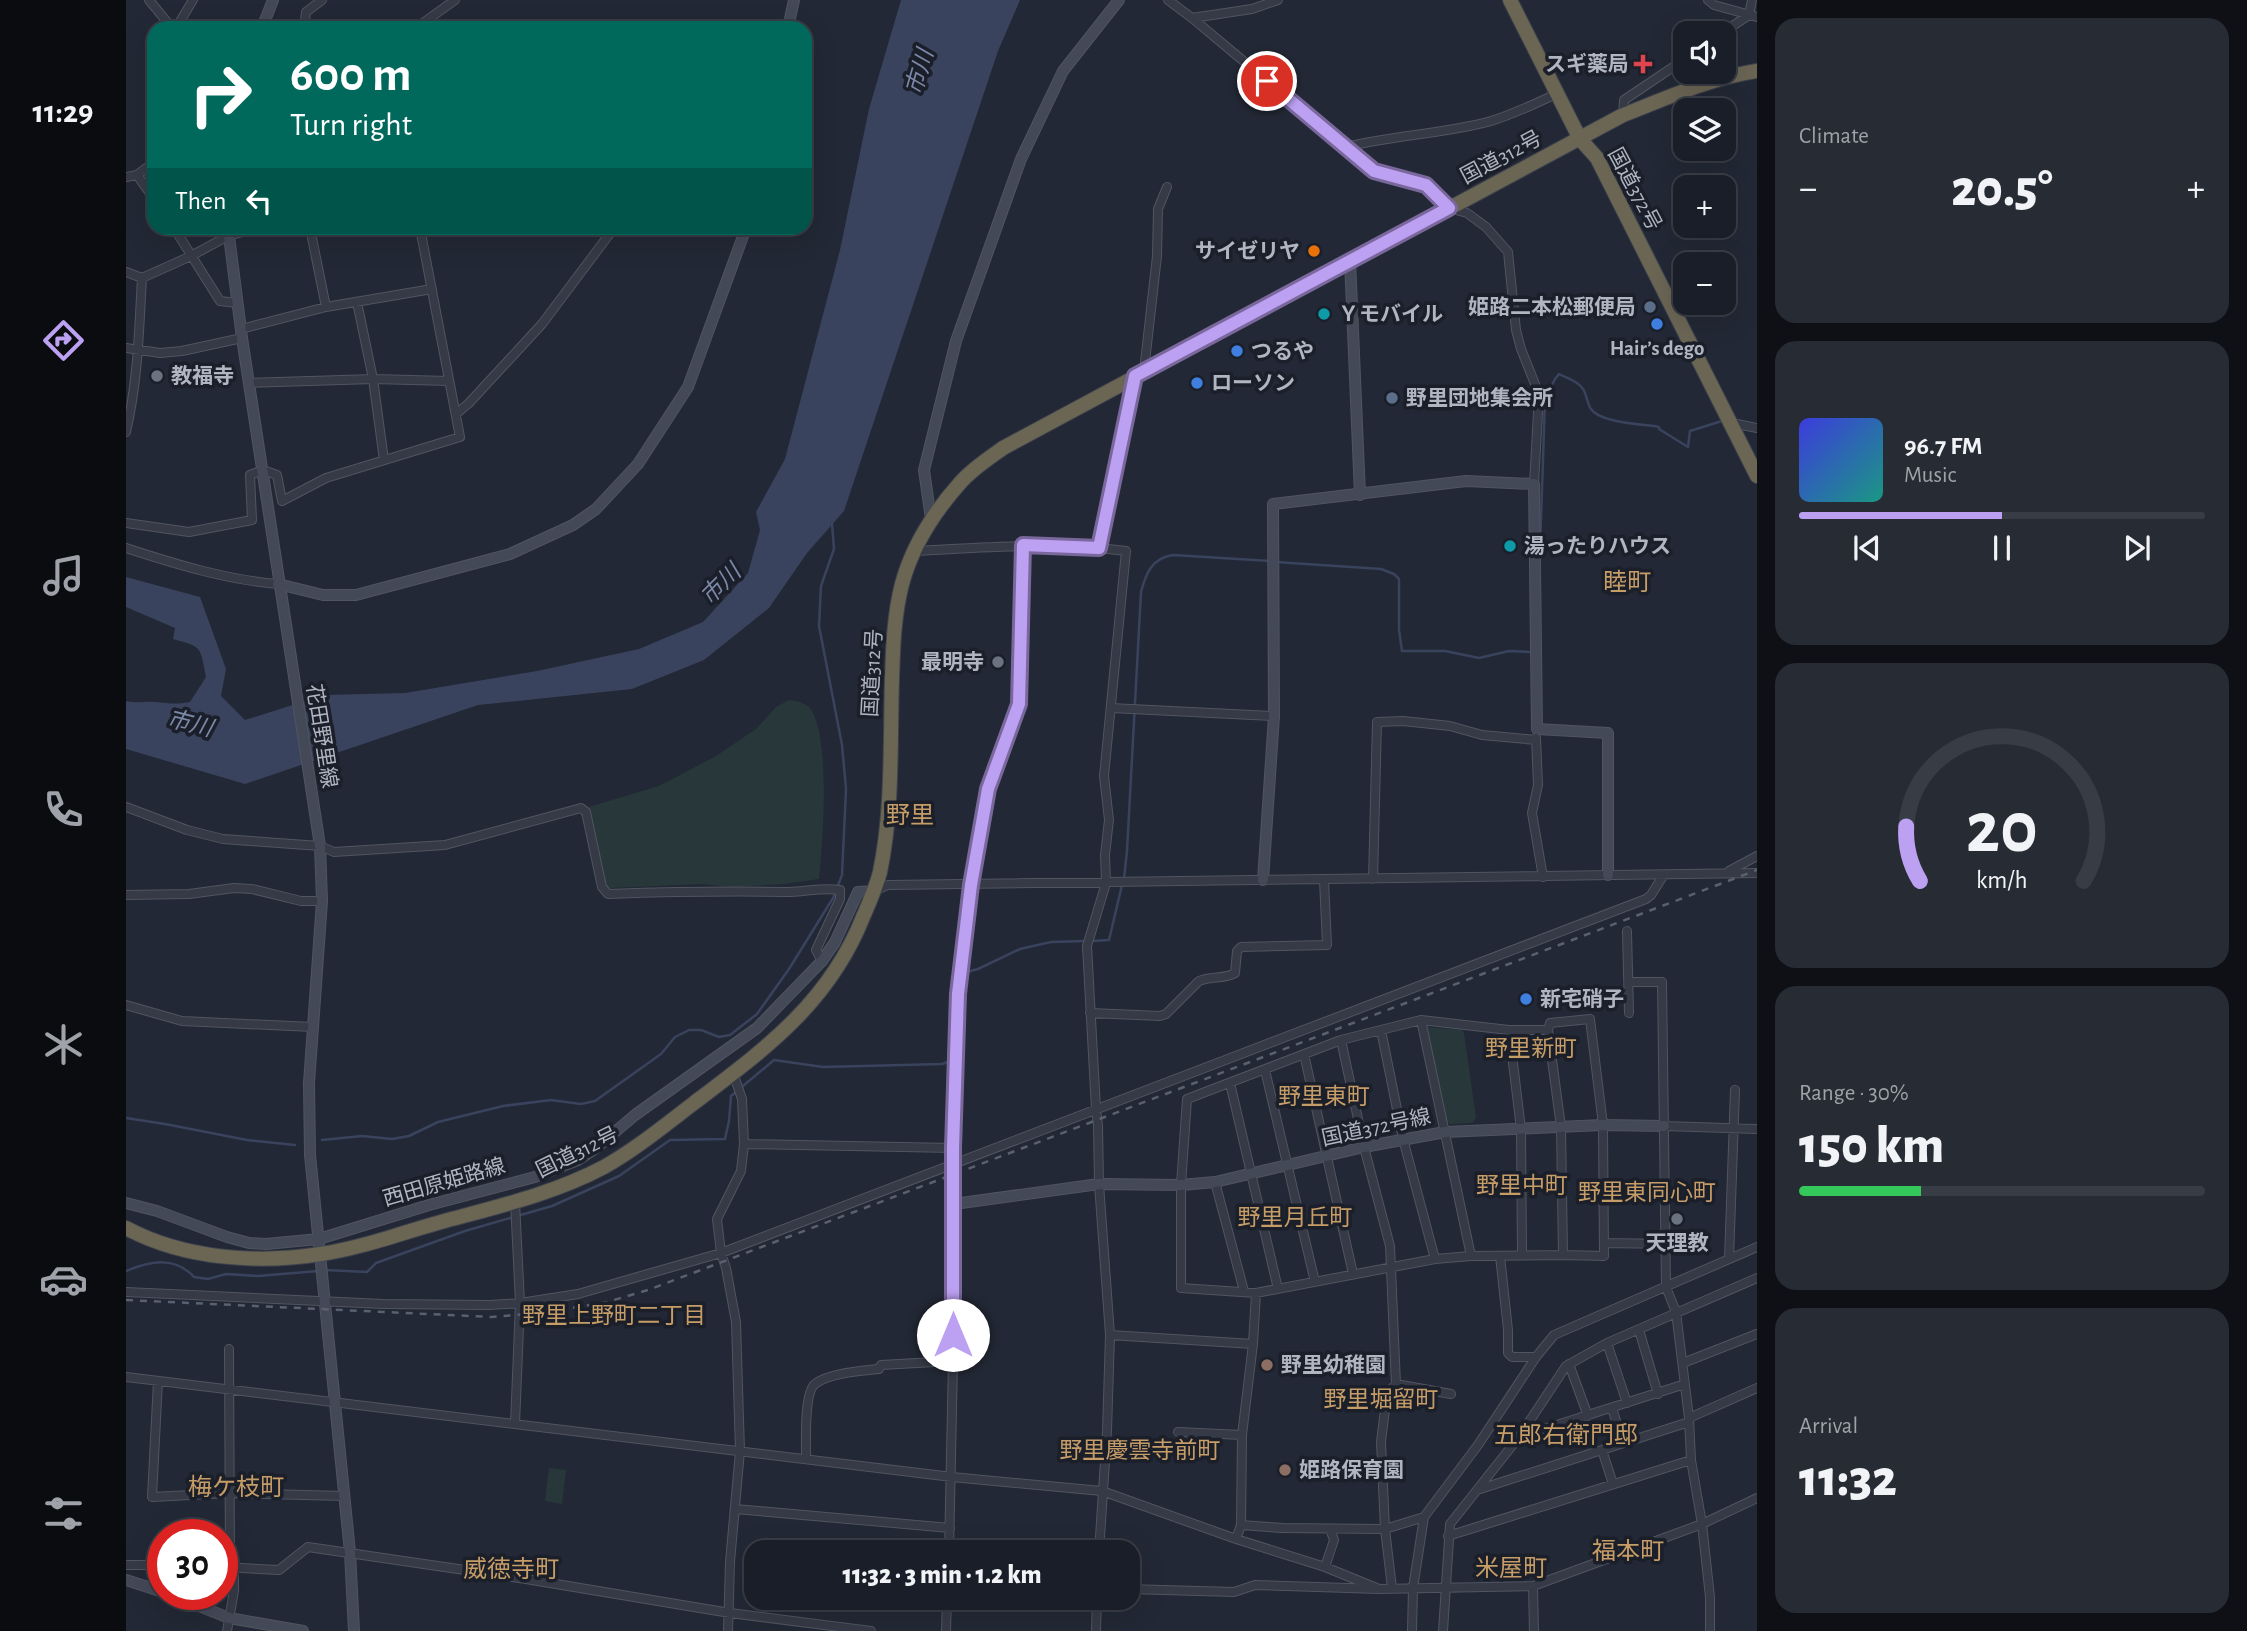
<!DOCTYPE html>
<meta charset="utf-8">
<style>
body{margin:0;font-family:"Alegreya Sans","Noto Sans JP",sans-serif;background:#272b34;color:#f1f3f6;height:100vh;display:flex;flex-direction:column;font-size:26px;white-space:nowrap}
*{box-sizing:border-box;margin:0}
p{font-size:23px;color:#9fa2a8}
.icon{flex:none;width:38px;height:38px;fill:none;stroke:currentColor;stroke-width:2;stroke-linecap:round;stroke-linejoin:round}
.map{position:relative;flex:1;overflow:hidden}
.panel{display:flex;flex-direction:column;gap:18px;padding:18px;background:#0e1016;width:490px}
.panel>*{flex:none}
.hud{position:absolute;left:21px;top:21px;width:665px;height:214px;border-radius:21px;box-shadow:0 7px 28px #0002,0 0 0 2px #383c45;background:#00695c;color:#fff;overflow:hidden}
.tools{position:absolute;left:1547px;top:21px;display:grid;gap:14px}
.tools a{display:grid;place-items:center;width:63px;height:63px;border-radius:14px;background:#1a1e28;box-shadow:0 7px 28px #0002,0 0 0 2px #383c45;font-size:35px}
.speed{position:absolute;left:21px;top:1519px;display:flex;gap:14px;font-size:35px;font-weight:700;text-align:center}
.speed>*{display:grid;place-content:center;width:91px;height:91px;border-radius:50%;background:#1a1e28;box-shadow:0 7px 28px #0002,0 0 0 2px #383c45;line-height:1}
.speed .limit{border:10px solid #d22;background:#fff;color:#111}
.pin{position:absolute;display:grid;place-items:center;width:60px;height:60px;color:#fff;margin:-30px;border:4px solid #fff;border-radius:50%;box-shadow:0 2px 7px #0007}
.me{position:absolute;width:77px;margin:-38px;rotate:0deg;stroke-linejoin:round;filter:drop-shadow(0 0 5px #0008)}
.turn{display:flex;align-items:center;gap:24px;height:147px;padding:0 28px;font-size:32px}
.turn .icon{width:91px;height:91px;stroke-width:2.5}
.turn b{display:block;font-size:49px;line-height:60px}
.then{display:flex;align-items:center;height:66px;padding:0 28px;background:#0003;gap:14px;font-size:26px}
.big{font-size:52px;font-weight:800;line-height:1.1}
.panel .card{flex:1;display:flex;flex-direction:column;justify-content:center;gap:10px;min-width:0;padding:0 24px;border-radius:21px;background:#272b34}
.panel .dial{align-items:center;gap:0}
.dial svg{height:182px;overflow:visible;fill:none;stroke:#383c45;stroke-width:7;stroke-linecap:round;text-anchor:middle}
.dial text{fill:#f1f3f6;stroke:none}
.song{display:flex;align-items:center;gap:21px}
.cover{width:84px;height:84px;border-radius:10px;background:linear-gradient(135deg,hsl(240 70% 55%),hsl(170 70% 35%))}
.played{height:7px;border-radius:4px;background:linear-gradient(90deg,#bca0f2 50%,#383c45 50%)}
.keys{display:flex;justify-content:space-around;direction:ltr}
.heat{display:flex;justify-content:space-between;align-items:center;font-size:38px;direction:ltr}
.charge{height:10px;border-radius:5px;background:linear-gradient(90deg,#34c759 30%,#383c45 0)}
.trip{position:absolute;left:618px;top:1540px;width:396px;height:70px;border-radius:21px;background:#1a1e28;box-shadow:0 7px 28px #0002,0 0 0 2px #383c45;font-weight:800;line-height:70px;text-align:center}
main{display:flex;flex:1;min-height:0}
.tab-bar{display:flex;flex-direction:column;width:126px;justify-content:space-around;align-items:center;background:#0a0c10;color:#9fa2a8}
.tab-bar .icon{width:49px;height:49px}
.tab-bar .on{color:#bca0f2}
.tab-bar b{font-size:32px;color:#f1f3f6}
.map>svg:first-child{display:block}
.green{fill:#28383a}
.water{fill:#39435d}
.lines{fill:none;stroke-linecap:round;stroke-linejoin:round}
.stream{stroke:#39435d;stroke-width:2.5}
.street-casing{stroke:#505560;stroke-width:10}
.secondary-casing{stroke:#505560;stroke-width:12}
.highway-casing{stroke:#3d424d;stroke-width:16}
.street{stroke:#363a46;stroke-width:8}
.secondary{stroke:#444958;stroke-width:10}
.highway{stroke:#6b6554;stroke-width:14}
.rail{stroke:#5a606e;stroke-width:2.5;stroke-dasharray:7 7;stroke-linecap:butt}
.route-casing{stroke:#7a689d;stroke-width:18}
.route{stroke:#bca0f2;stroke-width:12}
.health-dot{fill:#e0444e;stroke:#1b1f2a;stroke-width:2.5}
.food-dot{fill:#e8710a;stroke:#1b1f2a;stroke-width:2.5}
.service-dot{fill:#5c6f8a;stroke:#1b1f2a;stroke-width:2.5}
.culture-dot{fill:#0f9aa8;stroke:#1b1f2a;stroke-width:2.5}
.shop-dot{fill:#3f7fe0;stroke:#1b1f2a;stroke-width:2.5}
.worship-dot{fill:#6b7280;stroke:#1b1f2a;stroke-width:2.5}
.education-dot{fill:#8d6e63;stroke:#1b1f2a;stroke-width:2.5}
.labels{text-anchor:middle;stroke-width:7;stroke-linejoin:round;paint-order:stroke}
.poi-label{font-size:21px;font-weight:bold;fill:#b0b5c2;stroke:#1b1f2a;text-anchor:start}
.street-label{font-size:21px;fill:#b0b5c2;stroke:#1b1f2a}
.water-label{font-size:23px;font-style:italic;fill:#7c88a8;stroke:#1b1f2a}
.neighbourhood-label{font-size:23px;fill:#c69d67;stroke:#1b1f2a}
.quarter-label{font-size:24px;fill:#c69d67;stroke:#1b1f2a}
</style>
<main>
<nav class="tab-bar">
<b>11:29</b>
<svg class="icon on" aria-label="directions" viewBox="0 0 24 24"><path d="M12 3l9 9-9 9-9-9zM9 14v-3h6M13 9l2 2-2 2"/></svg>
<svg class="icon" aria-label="music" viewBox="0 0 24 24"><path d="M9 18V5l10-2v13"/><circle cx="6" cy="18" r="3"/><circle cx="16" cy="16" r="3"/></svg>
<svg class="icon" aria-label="phone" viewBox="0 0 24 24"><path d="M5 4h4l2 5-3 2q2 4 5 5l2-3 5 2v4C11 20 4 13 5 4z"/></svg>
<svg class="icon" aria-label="climate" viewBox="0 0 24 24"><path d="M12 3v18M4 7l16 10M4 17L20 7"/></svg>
<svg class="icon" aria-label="car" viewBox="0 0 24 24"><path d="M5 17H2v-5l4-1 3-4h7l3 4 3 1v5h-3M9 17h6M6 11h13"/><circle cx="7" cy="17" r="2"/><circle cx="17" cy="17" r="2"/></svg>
<svg class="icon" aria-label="filters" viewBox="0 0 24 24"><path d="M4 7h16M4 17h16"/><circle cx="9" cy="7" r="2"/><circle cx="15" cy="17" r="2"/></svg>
</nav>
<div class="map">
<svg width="1631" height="1631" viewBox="0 0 1631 1631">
<rect width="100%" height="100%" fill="#222835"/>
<path class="green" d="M663,700c9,1 18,3 23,11 18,31 11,132 7,168l-36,5 -50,3 -32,-3 -91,4 -4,-2 -17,-79 70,-21 57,-30 40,-27 20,-22z
M1302,1027l34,3 2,3 12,85 -4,5 -22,1 -4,-4 -21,-90z
M423,1468l17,2 -4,34 -17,-3z"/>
<path class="water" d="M775,0h119l-22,51 -154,460 -37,42 -38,55 -65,52 -72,29 -154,16 -233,79 -119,-35v-48c14,3 17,0 29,1 16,1 18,3 35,0l16,-25c-6,-30 -3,-30 -33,-38l2,-11 -49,-21v-30l74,20 26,72 -5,27 24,24 79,-25 81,-2 132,-22 102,-22 64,-27 45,-49 12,-43 -4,-18 29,-53 55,-209 29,-141z"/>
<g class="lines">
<path class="stream" d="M1414,550l5,-151 10,-20 4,-5c10,5 22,8 26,19 2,5 3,12 6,16 9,14 52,15 68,18v2l29,18 2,-16 32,-10
M1150,562l105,7 13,5 5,5v51l3,21h43l34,7 30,-7 22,1
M998,879l3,-28 14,-259c5,-19 11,-34 32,-37l97,6
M966,941l17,-1 13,-55
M0,1118l39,6 82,16 48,5
M196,1140l40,-4 30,3 17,-3 29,-14 65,-16 48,-6 30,4 14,-3 66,-47 14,-17 14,-7h12l18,7 11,-2 27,-21 32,-45 44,-71 9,-23 4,-86 -4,-44 -23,-119 2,-40 13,-37 -2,-25
M199,1270l42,2 9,-9 89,-32 87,-25 67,-30 51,-36 55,-1 4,-18 2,-25 43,-36 49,7 119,-3 9,-3 1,-85 26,-7 42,-20 31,-7 34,-1
M0,1271c25,-10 49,-15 68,6l14,2 18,-5 32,2 60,-5"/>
<defs>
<path id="street" d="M23,0l23,28
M1042,0l24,18 183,153 51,14 23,23 18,5 19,14 22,25 8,78 5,19 18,45 -5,90
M1582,0l6,5 43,12
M1066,18l60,-9 26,-9
M50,28l17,-28
M184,28l-5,-8 1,-8 16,-12
M290,28l39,-28
M1596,33l27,-18 3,-15
M1497,115l1,-15 61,-41
M1220,147c48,-12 98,-13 145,-26 23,-7 44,-17 65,-27
M11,175l17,24
M0,177l11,-2 17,-13
M48,228l46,73 17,2
M184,228l16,79
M0,272l16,6 49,-22 37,-20 28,-8
M231,302l16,77 11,81
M115,329l85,-22 106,-18
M0,348l34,5 22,-2 60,-13
M1018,371l13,-115 1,-47 9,-22
M124,383l123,-4 76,2
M330,414l13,-11 73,-79 72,-96
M1606,423l25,5
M0,432c12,-51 13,-102 16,-154
M0,523l63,9 63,-12 -2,-45 13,-5 14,5 5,26 44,-23 134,-41 -40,-209
M0,548c49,16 101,32 152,36
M973,548l36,-172
M789,551c71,-4 141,-9 211,0l-22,225 5,44 -4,35 1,28 -19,63 9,163 2,16 1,59 11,151 -3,96 -8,121
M985,708l163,8
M1410,738l2,47 -6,28 11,64
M0,807l61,23 36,9 97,7 14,6 111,-7 136,-37 5,4 16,75 6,7c59,-2 118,-3 178,-2 19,0 35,-5 54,-2v9l-24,51 6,11
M1603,871l28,-15
M1247,879l4,-157 26,-1 47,5 32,9 54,5
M748,891l14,-6 869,-12
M0,895l63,-1 45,-6 18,1 49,12h21
M1501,931l2,82
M1503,982h33l4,305 10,25 13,106 2,42 11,64 8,73v34
M0,1005l56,16 131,6
M964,1013l70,3 6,-2 33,-33c12,-5 27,-2 36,-8l2,-22 4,-4 86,-2 -3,-65
M1464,1019l13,106 1,131 -41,-1 -92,1 -36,3 -179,34 -75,-5v-103l6,-86 154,-59 80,-20 88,10h39l2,-7z
M1295,1020l50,236
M1255,1030l22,109 32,120
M1383,1030l12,99 1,126
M1422,1030l13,97 2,128
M1215,1040l23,107 26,99 6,138
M1178,1054l49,220
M1139,1070l50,212
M1104,1083l48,206
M1538,1126l93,3
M618,1144l209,4
M1089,1182l29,109
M1479,1243l61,1
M1374,1256l8,74v23l4,4h24
M1603,1259l6,-169
M0,1292l257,12 106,1 31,-2 58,-9 143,-41 925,-354 5,-4 12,-19
M1513,1330l19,64
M984,1335l143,9
M1481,1343l20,60
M1557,1363l74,-29
M1443,1364l19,52
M0,1377l826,100 150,14 134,48 89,28 54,22
M32,1381l-6,116 77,-4 115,3
M1486,1408l11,35
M1563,1418l68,-30
M389,1424l5,-121 -5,-101
M1052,1432l64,3
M1393,1437l166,-53
M1476,1450l11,34
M680,1458c0,-15 -2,-66 9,-74 13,-11 47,-13 64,-15l2,-4 72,-4
M1351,1490l212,-68
M609,1509l215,19
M1115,1525l41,3 103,1 39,-12
M1322,1536l243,-76
M1110,1539l5,-14 1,-90 11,-91 3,-51
M823,1552l4,-191v-213l5,-154 13,-109 17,-96 31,-85 4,-159
M0,1565h37
M96,1567l57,3 29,-23 218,32 204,34 141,18
M1199,1567l9,-27 -4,-11
M1407,1586l1,45
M1266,1588l-7,-59 -4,-87 6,-49 9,-9 55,10
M1001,1589l107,3 21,-7 124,4 154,-3 169,-62 55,-26
M101,1631l7,-40v-23l-4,-3 -1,-216
M602,1631l2,-69 10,-111 -4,-129 -10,-54 -5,-15 -4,-34 24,-48 3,-27 -2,-45 -9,-26
M820,1631l1,-33
M970,1631l1,-33
M1286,1631l1,-43 11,-71 54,-72 58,-88 18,-22 203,-88
M1317,1631l7,-107 69,-87 47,-71 41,-23 150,-65"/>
<path id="secondary" d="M136,28l11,-28
M662,28l6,-28
M102,228l14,110 78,508 2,55 -13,182 1,72 40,397 4,79
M1224,260l10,235
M805,519l-7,-49 32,-129 65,-182 42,-88 56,-71
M152,584l45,11h33l154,-41 63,-29 23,-16 42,-45 50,-77 58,-159
M1137,880l11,-164 -1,-212 193,-23 68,3 3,245 71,4v142
M0,1203l31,8 70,26 22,6 17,1 53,-5 110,-34 106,-28 43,-17 18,-12 39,-33 122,-87 65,-67 13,-19 23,-50 16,-1
M828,1204l145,-20 82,1 34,-3 149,-35 81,-15 158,-7 61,1
M0,1580l37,12
M43,1594l60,24 74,13"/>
<path id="highway" d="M1384,0l70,139 17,19 160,318
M0,1228c58,31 131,36 195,26 41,-6 80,-21 120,-32 55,-15 112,-28 163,-55 32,-18 61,-42 90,-64 71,-54 135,-100 169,-186 6,-14 13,-29 17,-45 13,-62 10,-129 12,-193 1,-32 2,-64 10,-95 10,-37 33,-73 58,-101 12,-14 28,-24 43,-35l620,-333c44,-17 87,-37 134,-44"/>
</defs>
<use href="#street" class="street-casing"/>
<use href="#secondary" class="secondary-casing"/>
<use href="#highway" class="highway-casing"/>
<use href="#street" class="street"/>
<use href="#secondary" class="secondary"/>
<use href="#highway" class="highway"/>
<path class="rail" d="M0,1300l366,17 57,-5 58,-10 41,-12 1109,-420"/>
</g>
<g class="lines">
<defs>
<path id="route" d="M827,1335v-187l5,-154 13,-109 17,-96 31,-85 4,-159 76,3 36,-172 314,-168 -23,-23 -52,-14 -107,-90"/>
</defs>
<use href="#route" class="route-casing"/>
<use href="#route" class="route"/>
</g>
<path class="health-dot" d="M1513.5 53.5h7v7h7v7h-7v7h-7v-7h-7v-7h7z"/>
<circle class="food-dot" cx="1188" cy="251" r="7"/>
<g class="service-dot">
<circle cx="1524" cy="307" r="7"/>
<circle cx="1266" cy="398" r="7"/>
</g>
<g class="culture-dot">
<circle cx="1198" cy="314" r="7"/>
<circle cx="1384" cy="546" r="7"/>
</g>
<g class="shop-dot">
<circle cx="1531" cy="324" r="7"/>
<circle cx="1111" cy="351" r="7"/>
<circle cx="1071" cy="383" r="7"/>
<circle cx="1400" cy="999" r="7"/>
</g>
<g class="worship-dot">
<circle cx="31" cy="376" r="7"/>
<circle cx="872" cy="662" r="7"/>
<circle cx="1551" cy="1219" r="7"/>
</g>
<g class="education-dot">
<circle cx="1141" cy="1365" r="7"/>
<circle cx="1159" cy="1470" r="7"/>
</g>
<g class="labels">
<g class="poi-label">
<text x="1503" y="71" text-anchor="end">スギ薬局</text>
<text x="1174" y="258" text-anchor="end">サイゼリヤ</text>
<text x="1510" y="314" text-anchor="end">姫路二本松郵便局</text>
<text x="1212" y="321">Ｙモバイル</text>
<text x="1531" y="355" text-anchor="middle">Hair’s dego</text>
<text x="1125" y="358">つるや</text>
<text x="45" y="383">教福寺</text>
<text x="1085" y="390">ローソン</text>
<text x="1280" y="405">野里団地集会所</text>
<text x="1398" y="553">湯ったりハウス</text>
<text x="858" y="669" text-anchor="end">最明寺</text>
<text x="1414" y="1006">新宅硝子</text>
<text x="1551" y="1250" text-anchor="middle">天理教</text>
<text x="1155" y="1372">野里幼稚園</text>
<text x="1173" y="1477">姫路保育園</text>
</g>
<g class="street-label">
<text transform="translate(1375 157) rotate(-28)" y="7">国道312号</text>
<text transform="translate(1509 189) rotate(62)" y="7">国道372号</text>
<text transform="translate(746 673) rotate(-87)" y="7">国道312号</text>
<text transform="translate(196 736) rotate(81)" y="7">花田野里線</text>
<text transform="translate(1250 1127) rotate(-12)" y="7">国道372号線</text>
<text transform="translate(451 1152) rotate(-26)" y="7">国道312号</text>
<text transform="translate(318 1182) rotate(-16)" y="7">西田原姫路線</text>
</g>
<g class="water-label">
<text transform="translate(793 72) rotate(-74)" y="8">市川</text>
<text transform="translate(594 584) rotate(-45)" y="8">市川</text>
<text transform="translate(64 723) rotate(14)" y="8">市川</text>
</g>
<g class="neighbourhood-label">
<text x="1405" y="1056">野里新町</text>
<text x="1198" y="1104">野里東町</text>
<text x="1396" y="1193">野里中町</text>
<text x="1521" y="1200">野里東同心町</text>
<text x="1169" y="1225">野里月丘町</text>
<text x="488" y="1323">野里上野町二丁目</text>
<text x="1255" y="1407">野里堀留町</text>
<text x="1014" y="1458">野里慶雲寺前町</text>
</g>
<g class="quarter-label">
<text x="1501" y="590">睦町</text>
<text x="784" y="823">野里</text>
<text x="1440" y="1443">五郎右衛門邸</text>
<text x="110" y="1495">梅ケ枝町</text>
<text x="1502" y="1559">福本町</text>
<text x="1385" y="1576">米屋町</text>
<text x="385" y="1577">威徳寺町</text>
</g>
</g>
</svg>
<div class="tools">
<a><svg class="icon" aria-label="sound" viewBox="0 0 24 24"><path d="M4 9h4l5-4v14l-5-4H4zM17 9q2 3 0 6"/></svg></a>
<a><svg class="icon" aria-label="layers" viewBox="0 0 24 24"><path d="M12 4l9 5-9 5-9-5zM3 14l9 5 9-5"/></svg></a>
<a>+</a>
<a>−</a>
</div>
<div class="speed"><div class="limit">30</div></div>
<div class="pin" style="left:1141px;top:81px;background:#d93025"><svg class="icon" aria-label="arrive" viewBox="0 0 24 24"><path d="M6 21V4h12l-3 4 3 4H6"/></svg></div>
<svg class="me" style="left:827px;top:1335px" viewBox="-20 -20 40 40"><circle r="19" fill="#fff"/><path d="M0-13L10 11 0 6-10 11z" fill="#bca0f2"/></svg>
<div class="trip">11:32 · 3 min · 1.2 km</div>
<div class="hud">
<div class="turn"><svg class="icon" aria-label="right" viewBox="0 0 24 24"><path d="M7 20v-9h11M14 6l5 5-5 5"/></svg><div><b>600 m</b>Turn right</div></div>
<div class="then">Then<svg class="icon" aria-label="left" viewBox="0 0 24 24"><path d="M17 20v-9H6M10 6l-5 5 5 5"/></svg></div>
</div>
</div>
<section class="panel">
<div class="card"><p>Climate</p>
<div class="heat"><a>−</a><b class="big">20.5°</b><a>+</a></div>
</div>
<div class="card">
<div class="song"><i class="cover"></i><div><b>96.7 FM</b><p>Music</p></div></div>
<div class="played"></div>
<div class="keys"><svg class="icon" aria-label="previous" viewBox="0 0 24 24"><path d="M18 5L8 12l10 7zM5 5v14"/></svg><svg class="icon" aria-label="pause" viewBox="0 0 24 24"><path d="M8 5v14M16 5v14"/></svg><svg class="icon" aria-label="next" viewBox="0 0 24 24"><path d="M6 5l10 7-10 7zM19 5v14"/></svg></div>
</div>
<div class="card dial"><svg viewBox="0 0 100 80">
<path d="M14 69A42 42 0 1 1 86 69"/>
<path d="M14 69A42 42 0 0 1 8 45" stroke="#bca0f2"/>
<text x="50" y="56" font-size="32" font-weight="700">20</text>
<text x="50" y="72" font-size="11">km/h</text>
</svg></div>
<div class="card"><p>Range · 30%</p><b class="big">150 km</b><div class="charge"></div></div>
<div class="card"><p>Arrival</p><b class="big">11:32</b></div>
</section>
</main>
